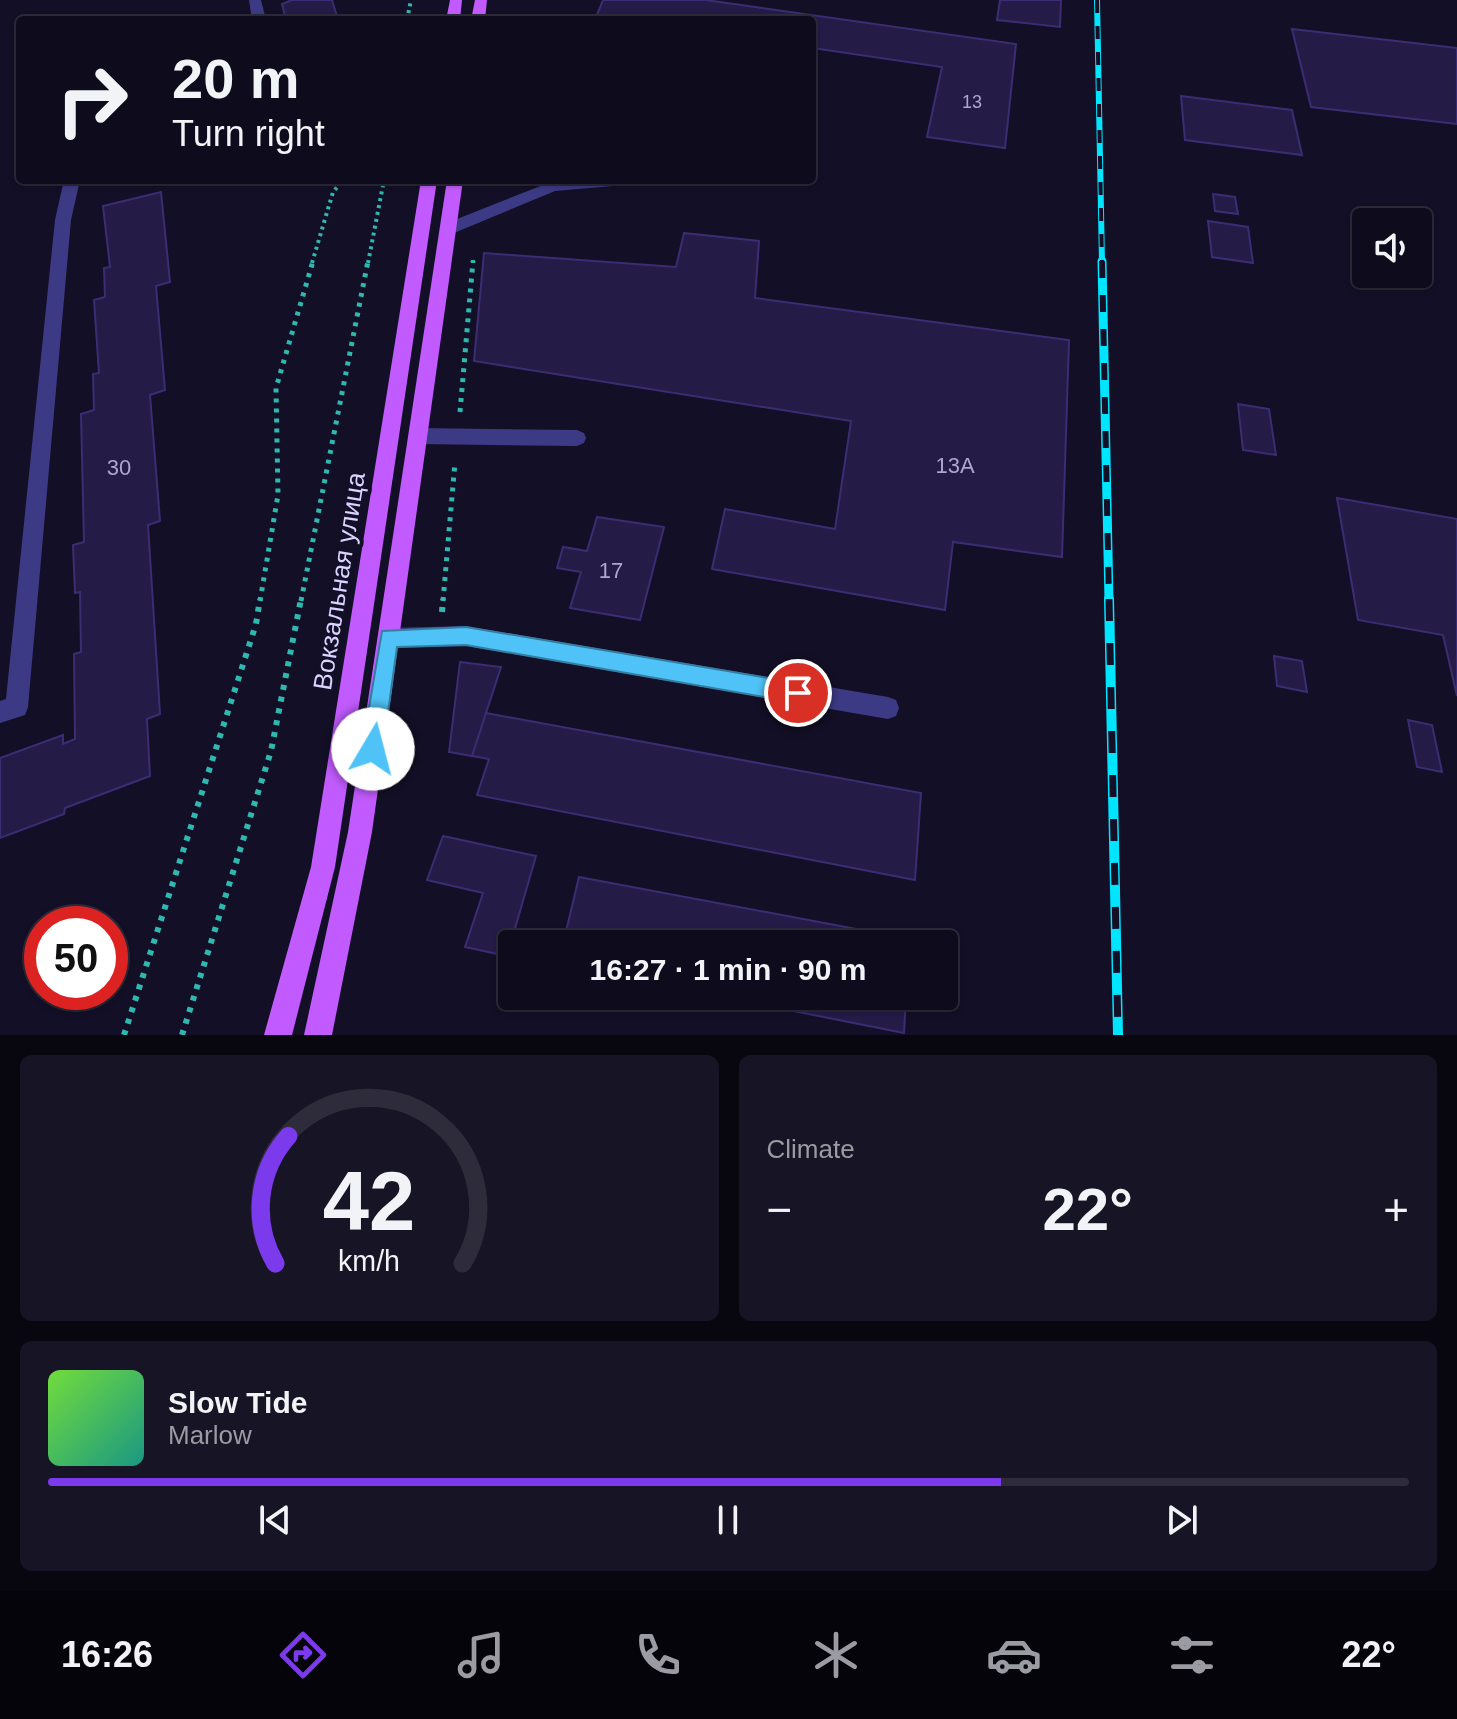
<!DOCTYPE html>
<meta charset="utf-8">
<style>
body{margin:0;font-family:Helvetica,sans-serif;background:#171425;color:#f1f3f6;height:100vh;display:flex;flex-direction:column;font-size:30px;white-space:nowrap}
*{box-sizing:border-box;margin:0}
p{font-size:26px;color:#9b9ba3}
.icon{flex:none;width:44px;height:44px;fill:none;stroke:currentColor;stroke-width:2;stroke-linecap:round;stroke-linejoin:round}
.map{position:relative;height:1035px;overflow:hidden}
.side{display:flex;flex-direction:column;gap:20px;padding:20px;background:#08060f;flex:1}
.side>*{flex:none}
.banner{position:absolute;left:16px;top:16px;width:800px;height:168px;border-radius:8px;box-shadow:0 2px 6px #0004,0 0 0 2px #2e2b3b;background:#0e0b1c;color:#f1f3f6;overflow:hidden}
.buttons{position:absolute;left:1352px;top:208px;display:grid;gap:16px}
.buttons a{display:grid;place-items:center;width:80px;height:80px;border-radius:8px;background:#0e0b1c;box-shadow:0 2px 6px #0004,0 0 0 2px #2e2b3b;font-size:40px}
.speed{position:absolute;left:24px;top:906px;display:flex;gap:16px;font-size:40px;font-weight:700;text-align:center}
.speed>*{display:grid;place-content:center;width:104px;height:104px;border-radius:50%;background:#0e0b1c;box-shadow:0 2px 6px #0004,0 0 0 2px #2e2b3b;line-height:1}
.speed .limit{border:12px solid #d22;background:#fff;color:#111}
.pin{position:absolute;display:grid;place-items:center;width:68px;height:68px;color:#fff;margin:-34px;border:4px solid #fff;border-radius:50%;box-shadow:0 2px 8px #0007}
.me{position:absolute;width:88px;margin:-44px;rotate:8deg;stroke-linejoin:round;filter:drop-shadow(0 0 6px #0008)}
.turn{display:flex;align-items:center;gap:28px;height:168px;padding:0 24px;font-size:36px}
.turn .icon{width:104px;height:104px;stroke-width:2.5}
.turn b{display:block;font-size:56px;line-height:68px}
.big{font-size:60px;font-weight:600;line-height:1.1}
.side .card{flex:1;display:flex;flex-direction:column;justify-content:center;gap:12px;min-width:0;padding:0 28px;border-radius:12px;background:#171425}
.side .dial{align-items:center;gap:0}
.dial svg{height:208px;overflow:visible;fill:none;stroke:#2e2b3b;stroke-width:7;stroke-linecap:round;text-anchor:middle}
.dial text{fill:#f1f3f6;stroke:none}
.song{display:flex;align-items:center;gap:24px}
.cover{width:96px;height:96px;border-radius:12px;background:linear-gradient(135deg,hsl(100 70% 55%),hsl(170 70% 35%))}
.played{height:8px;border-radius:4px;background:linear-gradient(90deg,#7c3aed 70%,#2e2b3b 70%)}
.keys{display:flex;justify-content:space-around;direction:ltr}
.heat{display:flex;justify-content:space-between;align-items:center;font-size:44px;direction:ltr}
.side .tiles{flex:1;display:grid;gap:20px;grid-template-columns:1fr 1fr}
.card:last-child{grid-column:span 2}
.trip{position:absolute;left:498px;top:930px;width:460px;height:80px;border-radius:8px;background:#0e0b1c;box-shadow:0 2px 6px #0004,0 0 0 2px #2e2b3b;font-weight:600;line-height:80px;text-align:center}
.dock{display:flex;height:128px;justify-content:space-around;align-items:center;background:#06040b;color:#9b9ba3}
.dock .icon{width:56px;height:56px}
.dock .on{color:#7c3aed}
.dock b{font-size:36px;color:#f1f3f6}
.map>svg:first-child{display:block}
.building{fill:#241b47;stroke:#3b2d73;stroke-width:2}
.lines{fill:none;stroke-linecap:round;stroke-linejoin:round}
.path-far2{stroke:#2fb8b0;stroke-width:4;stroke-dasharray:3 4;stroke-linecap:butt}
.path-far1{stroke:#2fb8b0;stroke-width:5;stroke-dasharray:4 6;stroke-linecap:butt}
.path{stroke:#2fb8b0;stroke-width:6;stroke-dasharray:5 7;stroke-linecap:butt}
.minor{fill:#3d3a85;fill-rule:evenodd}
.major{fill:#c25bff;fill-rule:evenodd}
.rail-far2-casing{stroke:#00e5ff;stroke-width:6}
.rail-far1-casing{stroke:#00e5ff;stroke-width:9}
.rail-casing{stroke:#00e5ff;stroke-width:10}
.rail-far2{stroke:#130f26;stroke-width:4;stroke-dasharray:13;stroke-linecap:butt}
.rail-far1{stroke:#130f26;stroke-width:6;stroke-dasharray:17;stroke-linecap:butt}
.rail{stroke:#130f26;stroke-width:7;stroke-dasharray:22;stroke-linecap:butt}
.route{fill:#4fc3f7;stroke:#337fa1;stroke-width:2}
.labels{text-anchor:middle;stroke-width:8;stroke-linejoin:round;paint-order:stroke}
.far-number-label{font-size:18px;fill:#aca6d1}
.number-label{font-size:22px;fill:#aca6d1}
.street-label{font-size:26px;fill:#d9d4ff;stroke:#130f26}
</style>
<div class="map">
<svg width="1457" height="1035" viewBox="0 0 1457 1035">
<rect width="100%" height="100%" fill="#130f26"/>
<path class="building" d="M292,0h40l6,20h-52l-4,-16z
M603,0h103l310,44 -11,104 -78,-11 15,-70 -130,-19v-28h-193l-23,-3z
M1000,0h61l-1,27 -63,-7z
M1292,29l165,19v76l-146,-17z
M1181,96l111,14 10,45 -117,-15z
M161,192l9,90 -14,4 9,104 -15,5 10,126 -12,4 12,189 -13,5 3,57 -85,32 -1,6 -64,24v-80l63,-23v9l12,-5 -1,-85 7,-2 -1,-60 -5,1 -2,-48 11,-3 -3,-128 13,-4 -1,-36 6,-1 -5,-73 11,-3 -1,-29 6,-1 -7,-61z
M1213,194l22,3 3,17 -23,-3z
M1208,221l40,6 5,36 -41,-6z
M684,233l75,8 -4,57 314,42 -7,217 -109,-15 -8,68 -233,-41 13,-60 110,20 16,-108 -377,-60 10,-108 192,14z
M1238,404l31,5 7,46 -33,-5z
M1337,498l120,21v177l-14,-61 -85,-15z
M597,517l67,10 -24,93 -70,-12 11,-36 -24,-4 6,-21 24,4z
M1274,656l28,5 5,31 -30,-6z
M460,662l41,5 -29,89 -23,-4z
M486,713l435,80 -6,87 -438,-85 12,-36 -17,-3z
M1408,720l24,5 10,47 -25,-5z
M443,836l93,20 -29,100 -42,-9 18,-54 -56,-13z
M579,877l331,62 -1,5h-346z
M718,996h188l-2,37z"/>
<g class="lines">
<path class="path-far2" d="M407,20l4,-20
M312,263l21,-71 10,-12
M368,263l16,-83
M473,263v-4"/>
<path class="path-far1" d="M460,412l13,-151
M260,601l18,-106 -2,-107 37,-127
M301,601l67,-340
M443,601l12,-139"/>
<path class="path" d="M442,612l1,-13
M124,1035l132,-411 4,-25
M182,1035l89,-284 30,-152"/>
<path class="minor" d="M249,0h12l5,20h-14z
M64,180h16l-9,40 -43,487 -3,8 -25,8v-22l6,-2 49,-479z
M633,180l-8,5 -70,6 -101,42 -6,2 -8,-6 2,-4 111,-44z
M418,428l159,2 7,3 2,5 -2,5 -7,3 -159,-2 -7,-3 -2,-5 2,-5z
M466,626l422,71 8,3 3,8 -3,8 -8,3 -422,-73 -77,2 -8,-3 -3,-7 3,-7 8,-3z"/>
<path class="major" d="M450,0h12l-2,20h-14z
M475,0h12l-2,20h-14z
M421,180h16l-102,687 -43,168h-28l47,-168z
M447,180h16l-91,652 -40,203h-28l44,-203z"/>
<defs>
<path id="rail-far2" d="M1097,0l5,263"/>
<path id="rail-far1" d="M1102,261l7,340"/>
<path id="rail" d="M1109,599l9,436"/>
</defs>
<use href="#rail-far2" class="rail-far2-casing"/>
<use href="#rail-far1" class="rail-far1-casing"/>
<use href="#rail" class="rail-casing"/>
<use href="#rail-far2" class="rail-far2"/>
<use href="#rail-far1" class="rail-far1"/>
<use href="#rail" class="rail"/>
</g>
<path class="route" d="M466,627l332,56 7,3 3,7 -3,7 -7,3 -332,-58 -69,2 -14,102 -3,7 -7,3 -8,-3 -3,-7 20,-118z"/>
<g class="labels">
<g class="far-number-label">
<text x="972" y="108">13</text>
</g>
<g class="number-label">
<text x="955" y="473">13А</text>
<text x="119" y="475">30</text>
<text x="611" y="578">17</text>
</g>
<g class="street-label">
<text transform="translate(339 581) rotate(-81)" y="9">Вокзальная улица</text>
</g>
</g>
</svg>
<div class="buttons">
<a><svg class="icon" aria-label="sound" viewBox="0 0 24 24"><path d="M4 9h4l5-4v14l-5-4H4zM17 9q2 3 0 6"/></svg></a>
</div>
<div class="speed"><div class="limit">50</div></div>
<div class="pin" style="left:798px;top:693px;background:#d93025"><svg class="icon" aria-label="arrive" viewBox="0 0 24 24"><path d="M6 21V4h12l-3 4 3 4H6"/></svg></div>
<svg class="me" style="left:373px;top:749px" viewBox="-20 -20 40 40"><circle r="19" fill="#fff"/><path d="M0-13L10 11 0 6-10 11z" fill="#4fc3f7"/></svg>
<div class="trip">16:27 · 1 min · 90 m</div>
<div class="banner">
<div class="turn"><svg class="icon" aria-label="right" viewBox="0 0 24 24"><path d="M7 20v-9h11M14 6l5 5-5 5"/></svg><div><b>20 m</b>Turn right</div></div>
</div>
</div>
<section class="side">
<div class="tiles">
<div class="card dial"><svg viewBox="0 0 100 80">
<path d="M14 69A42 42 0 1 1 86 69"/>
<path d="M14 69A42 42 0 0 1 19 20" stroke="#7c3aed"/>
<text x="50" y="56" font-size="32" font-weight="700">42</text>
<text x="50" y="72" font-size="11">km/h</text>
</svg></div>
<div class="card"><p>Climate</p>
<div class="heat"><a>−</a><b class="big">22°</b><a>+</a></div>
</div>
<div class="card">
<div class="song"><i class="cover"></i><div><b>Slow Tide</b><p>Marlow</p></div></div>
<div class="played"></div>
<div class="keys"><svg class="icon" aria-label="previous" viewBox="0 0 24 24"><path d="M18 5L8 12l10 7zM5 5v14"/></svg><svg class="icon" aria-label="pause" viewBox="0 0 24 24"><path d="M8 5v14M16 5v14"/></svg><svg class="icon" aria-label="next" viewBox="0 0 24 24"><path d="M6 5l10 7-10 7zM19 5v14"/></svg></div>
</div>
</div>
</section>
<nav class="dock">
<b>16:26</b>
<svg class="icon on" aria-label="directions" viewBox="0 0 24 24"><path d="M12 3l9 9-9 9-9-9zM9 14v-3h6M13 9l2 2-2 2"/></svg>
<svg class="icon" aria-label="music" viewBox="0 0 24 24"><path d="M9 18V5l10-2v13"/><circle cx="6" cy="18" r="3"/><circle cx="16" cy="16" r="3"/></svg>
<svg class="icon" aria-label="phone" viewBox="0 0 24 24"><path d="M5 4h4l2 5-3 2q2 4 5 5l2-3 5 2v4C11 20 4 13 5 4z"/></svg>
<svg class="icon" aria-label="climate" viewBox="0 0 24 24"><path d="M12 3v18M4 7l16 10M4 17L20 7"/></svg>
<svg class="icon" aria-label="car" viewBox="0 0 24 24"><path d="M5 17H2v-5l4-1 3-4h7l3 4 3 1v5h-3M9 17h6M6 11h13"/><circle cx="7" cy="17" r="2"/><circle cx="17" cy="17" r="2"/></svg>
<svg class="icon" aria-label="filters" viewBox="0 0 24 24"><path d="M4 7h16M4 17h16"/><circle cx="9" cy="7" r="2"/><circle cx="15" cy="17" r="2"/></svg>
<b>22°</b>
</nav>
